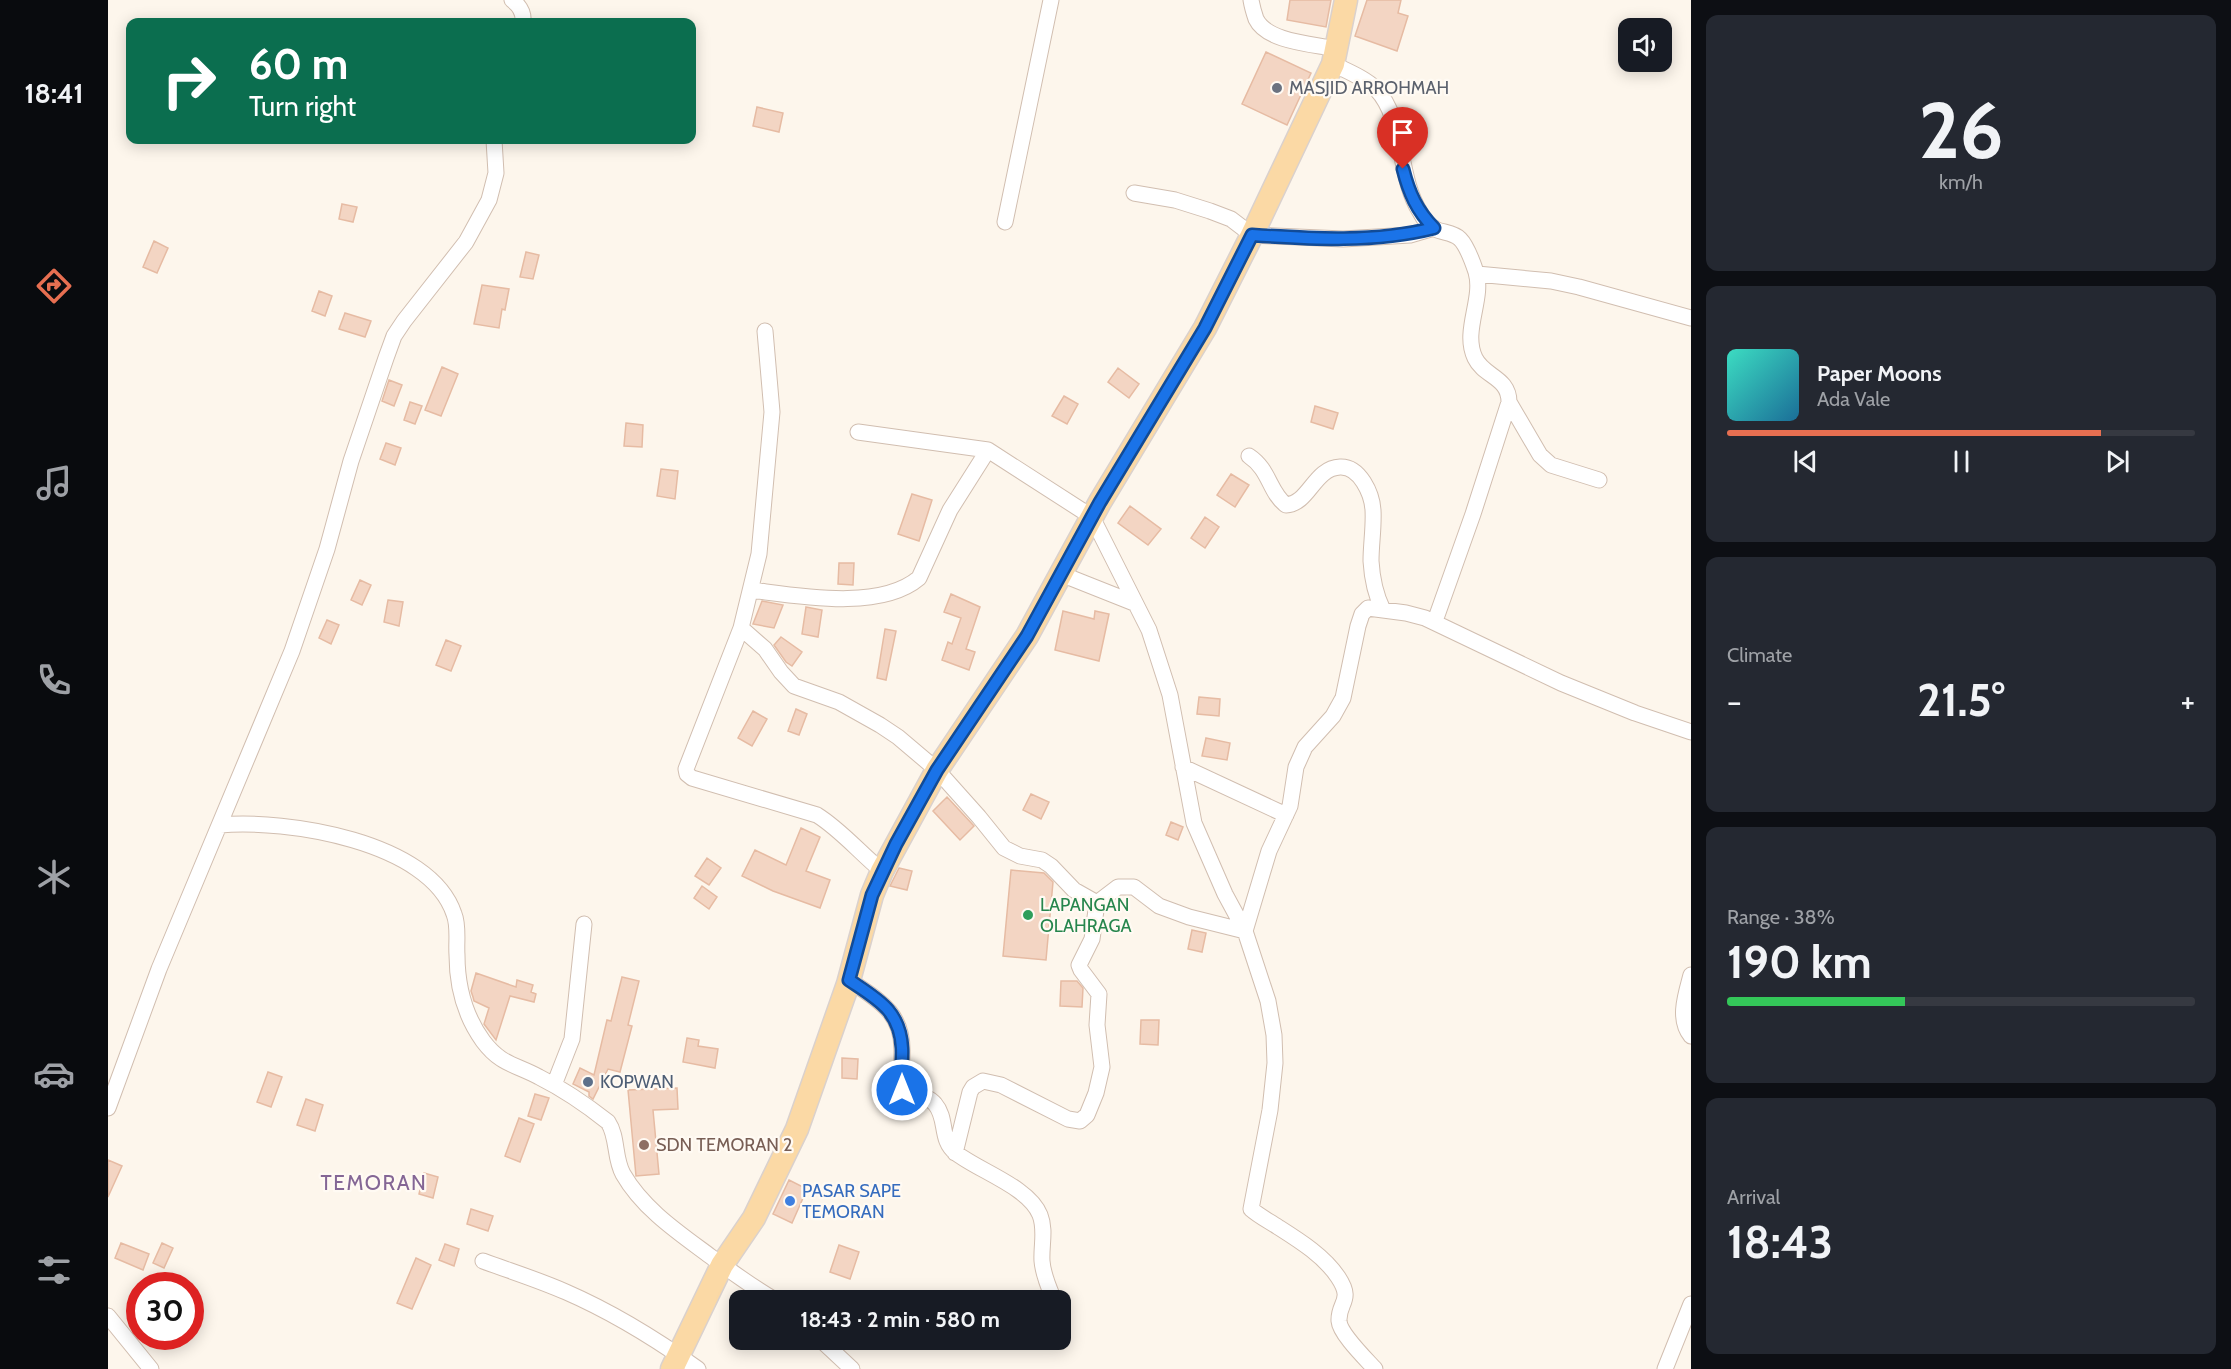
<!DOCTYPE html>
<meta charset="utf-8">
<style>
body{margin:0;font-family:Cabin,sans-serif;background:#242831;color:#f1f3f6;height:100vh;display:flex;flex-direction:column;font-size:22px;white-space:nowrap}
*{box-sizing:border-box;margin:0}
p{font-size:20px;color:#9ea1a6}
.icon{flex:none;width:33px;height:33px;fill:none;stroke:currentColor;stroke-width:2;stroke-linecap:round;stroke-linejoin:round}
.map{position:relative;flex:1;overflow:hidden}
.side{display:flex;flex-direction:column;gap:15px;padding:15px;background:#0d0f14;width:540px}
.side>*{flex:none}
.hud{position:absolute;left:18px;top:18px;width:570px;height:126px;border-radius:12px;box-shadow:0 3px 15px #0003;background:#0b6e4f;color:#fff;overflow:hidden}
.fabs{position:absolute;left:1510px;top:18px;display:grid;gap:12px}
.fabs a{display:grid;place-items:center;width:54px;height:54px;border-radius:12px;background:#171b24;box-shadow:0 3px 15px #0003;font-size:30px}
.speed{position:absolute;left:18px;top:1272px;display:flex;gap:12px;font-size:30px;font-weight:700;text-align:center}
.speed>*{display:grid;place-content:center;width:78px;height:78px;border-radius:50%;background:#171b24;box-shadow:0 3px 15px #0003;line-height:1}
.speed .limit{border:9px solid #d22;background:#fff;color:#111}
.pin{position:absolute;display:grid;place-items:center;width:51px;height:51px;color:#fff;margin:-62px -26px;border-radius:50% 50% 50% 0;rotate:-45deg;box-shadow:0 0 6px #0007}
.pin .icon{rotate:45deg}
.me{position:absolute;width:66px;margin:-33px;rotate:0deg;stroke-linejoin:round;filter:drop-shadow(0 0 4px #0008)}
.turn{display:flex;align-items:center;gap:21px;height:126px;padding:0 24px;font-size:27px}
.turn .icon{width:78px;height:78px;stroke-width:2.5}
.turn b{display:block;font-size:42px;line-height:51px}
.big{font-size:45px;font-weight:800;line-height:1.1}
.side .widget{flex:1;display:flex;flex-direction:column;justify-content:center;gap:9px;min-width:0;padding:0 21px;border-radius:12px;background:#242831}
.side .dial{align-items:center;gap:0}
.dial b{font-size:78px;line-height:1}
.song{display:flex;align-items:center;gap:18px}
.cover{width:72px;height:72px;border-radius:9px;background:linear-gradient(135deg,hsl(170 70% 55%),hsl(200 70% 35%))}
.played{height:6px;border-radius:3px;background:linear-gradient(90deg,#e76f51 80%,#363941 80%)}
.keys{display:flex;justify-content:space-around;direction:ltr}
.heat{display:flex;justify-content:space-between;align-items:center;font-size:33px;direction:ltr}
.charge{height:9px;border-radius:4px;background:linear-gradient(90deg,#34c759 38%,#363941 0)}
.trip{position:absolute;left:621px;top:1290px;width:342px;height:60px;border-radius:12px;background:#171b24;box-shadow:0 3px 15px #0003;font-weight:800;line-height:60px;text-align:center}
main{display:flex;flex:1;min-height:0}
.tab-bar{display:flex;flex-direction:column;width:108px;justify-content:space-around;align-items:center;background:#090b0e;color:#9ea1a6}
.tab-bar .icon{width:42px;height:42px}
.tab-bar .selected{color:#e76f51}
.tab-bar b{font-size:27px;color:#f1f3f6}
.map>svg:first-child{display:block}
.building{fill:#f3d5c3;stroke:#e6bba3;stroke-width:1.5}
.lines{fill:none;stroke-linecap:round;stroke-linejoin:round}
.minor-casing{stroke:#d1beb0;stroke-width:17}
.primary-casing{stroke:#dad1cd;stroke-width:25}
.minor{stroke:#fff;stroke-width:15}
.primary{stroke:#fbd9a5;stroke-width:22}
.route-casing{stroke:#114b97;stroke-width:15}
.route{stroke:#1a73e8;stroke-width:10}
.worship-dot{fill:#6b7280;stroke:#fffaf3;stroke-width:2}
.leisure-dot{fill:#2e9e5b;stroke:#fffaf3;stroke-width:2}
.service-dot{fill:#5c6f8a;stroke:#fffaf3;stroke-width:2}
.education-dot{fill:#8d6e63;stroke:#fffaf3;stroke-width:2}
.shop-dot{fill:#3f7fe0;stroke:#fffaf3;stroke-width:2}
.labels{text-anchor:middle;stroke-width:4.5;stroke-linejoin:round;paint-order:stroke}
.worship-label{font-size:18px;fill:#5b616d;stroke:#fffaf3;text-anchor:start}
.leisure-label{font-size:18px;fill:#27864d;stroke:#fffaf3;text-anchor:start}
.service-label{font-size:18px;fill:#4e5e75;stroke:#fffaf3;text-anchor:start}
.education-label{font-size:18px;fill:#785e54;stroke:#fffaf3;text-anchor:start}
.shop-label{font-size:18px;fill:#366cbe;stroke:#fffaf3;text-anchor:start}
.quarter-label{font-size:21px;letter-spacing:1.5px;fill:#846695;stroke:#fffaf3}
</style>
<main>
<nav class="tab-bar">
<b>18:41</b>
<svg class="icon selected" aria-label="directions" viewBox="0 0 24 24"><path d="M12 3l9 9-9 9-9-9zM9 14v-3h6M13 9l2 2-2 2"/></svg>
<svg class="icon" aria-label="music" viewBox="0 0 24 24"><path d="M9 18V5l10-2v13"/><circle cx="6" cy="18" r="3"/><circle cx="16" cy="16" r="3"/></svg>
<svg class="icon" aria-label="phone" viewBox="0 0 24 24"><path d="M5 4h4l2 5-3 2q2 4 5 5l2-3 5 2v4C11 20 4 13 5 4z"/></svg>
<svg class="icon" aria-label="climate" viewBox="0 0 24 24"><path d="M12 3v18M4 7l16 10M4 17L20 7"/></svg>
<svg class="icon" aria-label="car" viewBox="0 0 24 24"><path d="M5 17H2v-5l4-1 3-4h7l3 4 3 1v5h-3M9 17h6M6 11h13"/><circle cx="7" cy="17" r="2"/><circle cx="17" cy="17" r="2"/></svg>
<svg class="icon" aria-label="filters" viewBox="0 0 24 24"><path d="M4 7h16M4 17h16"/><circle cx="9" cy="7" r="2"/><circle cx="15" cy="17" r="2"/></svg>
</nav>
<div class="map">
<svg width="1583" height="1369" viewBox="0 0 1583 1369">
<rect width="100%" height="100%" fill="#fdf6ec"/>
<path class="building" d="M1182,0h41l-5,27 -39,-7z
M1259,0h34l-3,13 10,3 -11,35 -42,-15z
M1158,52l45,21 -24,52 -45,-21z
M649,107l26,6 -4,19 -26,-6z
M234,204l15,3 -4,15 -14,-3z
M46,241l14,7 -11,25 -14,-6z
M418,252l13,3 -6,24 -13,-2z
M374,285l27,4 -4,21 -3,-1 -3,19 -25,-4z
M211,291l13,5 -7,20 -13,-5z
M237,313l26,8 -6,16 -26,-8z
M334,367l16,7 -17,42 -16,-6z
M1010,368l21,16 -10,14 -21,-16z
M281,380l13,5 -8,21 -12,-5z
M956,396l14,8 -11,20 -15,-8z
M302,402l12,4 -7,18 -11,-4z
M1207,406l23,7 -5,16 -22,-7z
M518,423l17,2 -1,22 -18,-1z
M278,443l15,5 -6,17 -15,-6z
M553,469l17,2 -3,28 -18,-3z
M1123,474l18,11 -14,22 -18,-12z
M804,494l20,6 -13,41 -21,-7z
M1022,506l31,23 -13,16 -30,-22z
M1097,517l14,10 -14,21 -14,-10z
M731,563h15l-1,22 -15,-1z
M252,580l11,5 -9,20 -11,-5z
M843,594l29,13 -14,42 9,3 -6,18 -27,-10 6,-18 4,2 9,-26 -17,-6z
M280,600l15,2 -4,24 -15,-4z
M654,601l21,4 -9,23 -21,-4z
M698,607l16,3 -4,27 -16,-3z
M955,611l31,8 1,-8 14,3 -10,47 -44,-11z
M219,620l12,5 -8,19 -12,-6z
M777,629l11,2 -10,49 -9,-2z
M673,637l21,15 -10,14 -6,-4 -12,-17z
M338,640l15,6 -10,25 -15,-6z
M1091,697l21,2 -1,17 -22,-2z
M688,709l11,5 -8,21 -11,-4z
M645,711l14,8 -15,27 -14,-8z
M1098,738l24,5 -3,17 -25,-4z
M923,794l18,8 -8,17 -18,-9z
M839,797l27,29 -14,14 -27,-29z
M1063,822l12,5 -5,13 -12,-5z
M693,828l19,9 -14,34 24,9 -10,28 -47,-17 -31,-15 13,-26 31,15z
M599,858l14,10 -12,17 -14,-9z
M791,868l13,3 -5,19 -17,-4z
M903,870l33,3 9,9 -7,78 -43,-4z
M594,886l15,11 -8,12 -15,-11z
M1084,930l14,3 -4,19 -14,-3z
M368,973l40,14 1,-7 16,5 -2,7 5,2 -2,8 -24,-6 -14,44 -12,-16 5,-16 -15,-7 -1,-4 -2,-6z
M514,977l17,4 -11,44 4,1 -12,46 -12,-3 -15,30 -4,-3v-4l-16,-8 7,-16 14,7 13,-55 4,1z
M953,981h16l6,7 -1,19 -22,-1z
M1033,1020h18l-1,25 -18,-1z
M579,1038l12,2 -1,6 20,3 -3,19 -32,-6z
M734,1058l16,1 -1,20 -15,-1z
M160,1072l14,5 -11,30 -14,-5z
M569,1088l1,21 -25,1 6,64 -23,2 -8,-86z
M427,1094l14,4 -8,22 -13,-4z
M198,1099l17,6 -8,26 -18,-6z
M411,1118l15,6 -14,38 -15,-6z
M0,1160l14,6 -14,31z
M316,1173l14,4 -5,21 -14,-4z
M681,1180l18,9 -15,34 -19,-9z
M363,1209l22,7 -5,15 -21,-7z
M13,1243l28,11 -6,16 -28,-12z
M54,1243l11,5 -9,20 -11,-5z
M337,1244l14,5 -5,17 -15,-6z
M731,1245l20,7 -9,27 -20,-7z
M308,1258l15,7 -19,44 -15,-6z"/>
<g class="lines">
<defs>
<path id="minor" d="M404,0c8,6 12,13 11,22
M1143,0c1,6 3,13 5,19 11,23 57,25 80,30
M1225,64c14,7 32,14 43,25 29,30 21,87 44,123 3,6 9,14 15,17 8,4 18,3 25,10 7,7 13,24 16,33 8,27 -14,59 -1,86 9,19 34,19 34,44l-36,112 -38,107
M1026,193l41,7 35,11 21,8 21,16 91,4 67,-4 24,-7
M897,222l46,-222
M1369,274l74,7 28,6 112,31
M657,331l7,81 -13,142 -18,74 -55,141 1,5 5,4 125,37c24,15 43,38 65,56
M1401,402l31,53 11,10 48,15
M750,432l130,18 104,67 57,113 21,65 24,128 31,71 20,37 23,70 6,34 1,28 -5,47 -19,99c8,7 18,12 27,18 22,14 46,29 60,50 16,24 0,25 1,44 1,13 27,38 36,48
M1141,456c21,14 20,36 37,49 23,-1 28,-37 54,-38 20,-1 32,27 33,43 1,17 -2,34 -2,51 1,17 4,33 12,49
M953,574l73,29
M643,590c48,6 129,21 168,-12l31,-68 38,-60
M633,628l24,21 16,23 13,14 45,16 41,23 18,12 39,33 42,47 25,31 16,8 22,4 9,6 23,24 23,13 21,-16h16l25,19 30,11 56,14 24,-80 21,-45 6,-39 9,-20 28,-31 10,-18 15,-72 4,-12 6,-6 38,5 19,5 136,65 74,30 56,19
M1075,767l103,48
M112,825c66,-6 210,16 234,89 5,12 2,28 3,41 0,30 8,61 26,86 18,24 32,23 56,36 22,11 50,30 69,45 10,15 6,36 15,52 20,35 56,59 87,82 22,16 42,31 65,44
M1583,975c-5,19 -14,44 0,61
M741,980c29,20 54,32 53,72 0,13 -2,27 0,38 11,7 24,3 33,14 13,15 4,36 21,49 23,18 73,34 84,62 6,15 1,31 2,46 1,14 7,27 12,39
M446,1085l18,-46 12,-115
M0,1108l51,-139 133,-318 35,-102 24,-88 35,-103 8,-22 10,-15 62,-79 23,-42 7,-27 -2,-33
M847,1153l15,-61 3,-5 10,-6 18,4 67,34 12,2 7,-6 9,-22 6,-26 -5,-42 2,-31 -18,-24 -2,-5 13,-26 5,-36
M375,1261c27,10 56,19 83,31 46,20 90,47 132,77
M0,1316l43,53
M713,1340l31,29
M1557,1369l26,-65"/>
<path id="primary" d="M564,1369l50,-104 32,-47 43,-89 51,-145 24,-89 10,-24 55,-101 90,-134 73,-134 105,-174 47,-93 81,-171 13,-64"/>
</defs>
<use href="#minor" class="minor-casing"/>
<use href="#primary" class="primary-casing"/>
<use href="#minor" class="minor"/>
<use href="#primary" class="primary"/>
</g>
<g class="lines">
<defs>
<path id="route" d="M794,1090c-3,-13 1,-28 0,-42 -2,-38 -25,-49 -53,-68l23,-85 24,-51 41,-74 90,-134 73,-134 105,-174 47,-93c61,4 123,8 182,-7 -17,-17 -25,-35 -31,-59"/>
</defs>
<use href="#route" class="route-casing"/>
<use href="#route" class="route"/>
</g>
<circle class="worship-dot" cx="1169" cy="88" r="6"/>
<circle class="leisure-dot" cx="920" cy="915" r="6"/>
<circle class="service-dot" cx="480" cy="1082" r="6"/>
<circle class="education-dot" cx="536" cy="1145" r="6"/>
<circle class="shop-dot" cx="682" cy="1201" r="6"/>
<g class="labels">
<g class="worship-label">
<text x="1181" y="94">MASJID ARROHMAH</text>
</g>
<g class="leisure-label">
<text x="932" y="911">LAPANGAN<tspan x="932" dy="21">OLAHRAGA</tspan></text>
</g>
<g class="service-label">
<text x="492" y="1088">KOPWAN</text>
</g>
<g class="education-label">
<text x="548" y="1151">SDN TEMORAN 2</text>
</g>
<g class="shop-label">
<text x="694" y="1197">PASAR SAPE<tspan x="694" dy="21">TEMORAN</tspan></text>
</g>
<g class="quarter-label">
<text x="266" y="1190">TEMORAN</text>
</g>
</g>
</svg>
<div class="fabs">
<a><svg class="icon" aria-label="sound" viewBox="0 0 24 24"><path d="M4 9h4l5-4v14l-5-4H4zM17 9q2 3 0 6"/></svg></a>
</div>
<div class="speed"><div class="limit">30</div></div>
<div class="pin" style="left:1295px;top:169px;background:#d93025"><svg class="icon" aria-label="arrive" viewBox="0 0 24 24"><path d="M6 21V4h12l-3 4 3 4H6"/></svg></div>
<svg class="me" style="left:794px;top:1090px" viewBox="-20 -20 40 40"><circle r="17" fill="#1a73e8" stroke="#fff" stroke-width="3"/><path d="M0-11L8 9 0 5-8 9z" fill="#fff"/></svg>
<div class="trip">18:43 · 2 min · 580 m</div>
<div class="hud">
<div class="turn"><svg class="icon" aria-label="right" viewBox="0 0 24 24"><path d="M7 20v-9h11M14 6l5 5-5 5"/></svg><div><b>60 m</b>Turn right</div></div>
</div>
</div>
<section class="side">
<div class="widget dial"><b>26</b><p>km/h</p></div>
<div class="widget">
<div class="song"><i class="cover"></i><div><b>Paper Moons</b><p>Ada Vale</p></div></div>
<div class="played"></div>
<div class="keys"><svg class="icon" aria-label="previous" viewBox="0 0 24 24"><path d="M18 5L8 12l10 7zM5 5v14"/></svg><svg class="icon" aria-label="pause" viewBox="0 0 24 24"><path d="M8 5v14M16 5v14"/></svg><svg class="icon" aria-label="next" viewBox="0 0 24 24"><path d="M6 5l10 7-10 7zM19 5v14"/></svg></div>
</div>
<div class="widget"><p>Climate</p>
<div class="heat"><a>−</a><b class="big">21.5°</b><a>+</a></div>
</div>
<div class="widget"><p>Range · 38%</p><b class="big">190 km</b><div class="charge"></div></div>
<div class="widget"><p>Arrival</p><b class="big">18:43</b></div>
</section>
</main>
